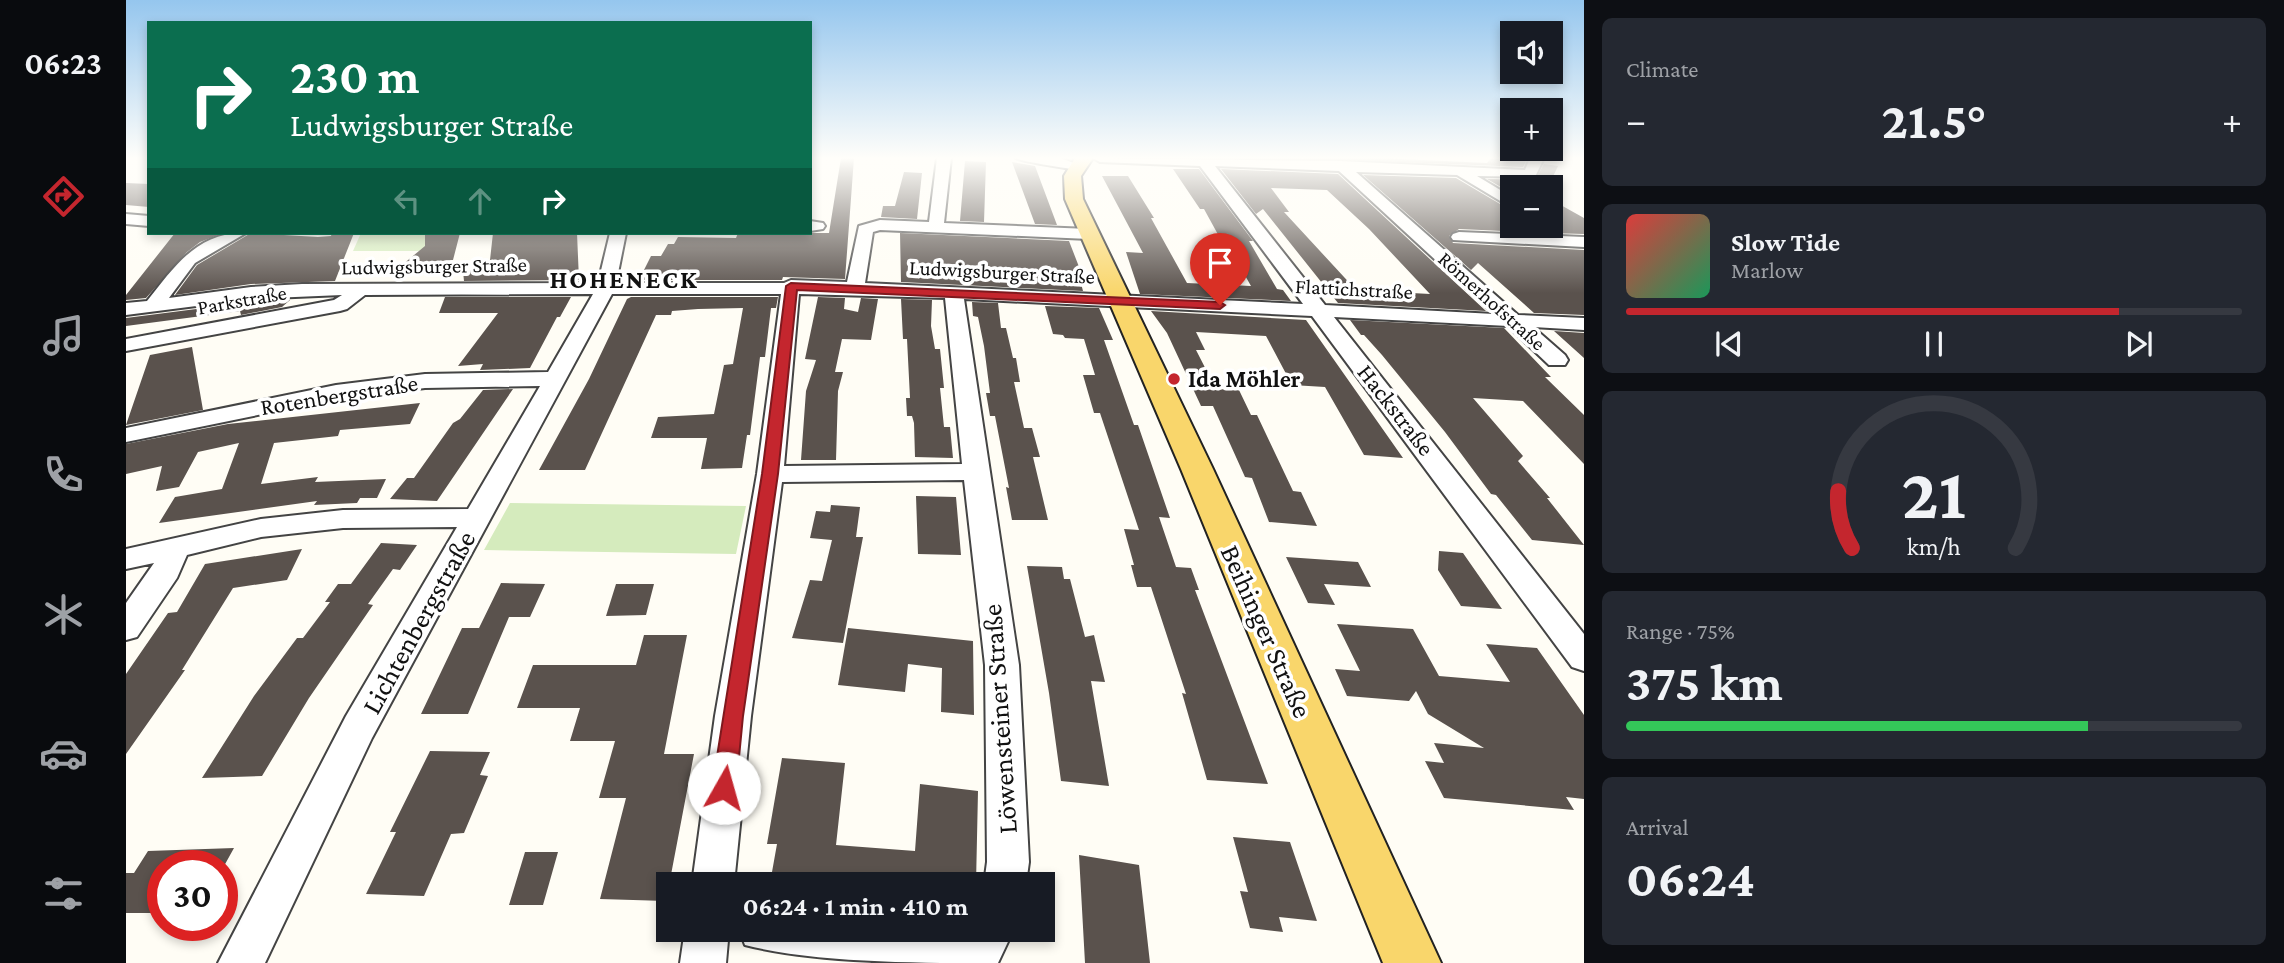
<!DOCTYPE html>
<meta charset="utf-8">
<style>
body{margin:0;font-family:"Crimson Pro",serif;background:#242831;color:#f1f3f6;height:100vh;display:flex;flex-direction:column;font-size:26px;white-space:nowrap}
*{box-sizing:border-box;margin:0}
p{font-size:23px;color:#9ea1a6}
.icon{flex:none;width:38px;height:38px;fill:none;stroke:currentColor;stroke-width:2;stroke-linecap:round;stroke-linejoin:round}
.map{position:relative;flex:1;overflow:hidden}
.panel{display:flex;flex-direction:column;gap:18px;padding:18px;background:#0d0f14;width:700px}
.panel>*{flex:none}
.banner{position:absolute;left:21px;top:21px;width:665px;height:214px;border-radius:0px;box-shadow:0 4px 10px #0003;background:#0b6e4f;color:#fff;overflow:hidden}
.buttons{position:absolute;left:1374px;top:21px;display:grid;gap:14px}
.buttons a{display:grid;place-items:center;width:63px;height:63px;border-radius:0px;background:#171b24;box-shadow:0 4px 10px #0003;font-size:35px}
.speed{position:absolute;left:21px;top:850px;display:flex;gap:14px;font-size:35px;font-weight:700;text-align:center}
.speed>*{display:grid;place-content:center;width:91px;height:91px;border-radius:50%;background:#171b24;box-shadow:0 4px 10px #0003;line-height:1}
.speed .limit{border:10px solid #d22;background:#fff;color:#111}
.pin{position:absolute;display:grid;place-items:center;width:60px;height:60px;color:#fff;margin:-72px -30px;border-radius:50% 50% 50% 0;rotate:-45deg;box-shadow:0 0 7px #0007}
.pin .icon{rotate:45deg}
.me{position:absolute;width:77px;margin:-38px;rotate:7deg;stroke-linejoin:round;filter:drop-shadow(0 0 5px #0008)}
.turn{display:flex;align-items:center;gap:24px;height:147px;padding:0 28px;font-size:32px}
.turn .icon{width:91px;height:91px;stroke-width:2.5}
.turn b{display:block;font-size:49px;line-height:60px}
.lanes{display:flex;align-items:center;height:66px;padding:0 28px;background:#0003;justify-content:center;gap:35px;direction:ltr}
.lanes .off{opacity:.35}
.big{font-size:52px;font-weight:700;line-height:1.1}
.panel .tile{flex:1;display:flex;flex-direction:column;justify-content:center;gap:10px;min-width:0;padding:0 24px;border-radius:10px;background:#242831}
.panel .dial{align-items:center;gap:0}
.dial svg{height:182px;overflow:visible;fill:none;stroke:#363941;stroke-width:7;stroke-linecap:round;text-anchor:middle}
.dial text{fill:#f1f3f6;stroke:none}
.song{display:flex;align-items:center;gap:21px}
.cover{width:84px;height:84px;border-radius:10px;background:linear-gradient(135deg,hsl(0 70% 55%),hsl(150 70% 35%))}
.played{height:7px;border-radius:4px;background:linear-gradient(90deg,#c4262e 80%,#363941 80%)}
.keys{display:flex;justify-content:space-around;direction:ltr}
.heat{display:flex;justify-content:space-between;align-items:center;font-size:38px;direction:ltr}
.charge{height:10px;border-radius:5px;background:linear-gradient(90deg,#34c759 75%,#363941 0)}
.trip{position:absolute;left:530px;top:872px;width:399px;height:70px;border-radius:0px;background:#171b24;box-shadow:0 4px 10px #0003;font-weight:700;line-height:70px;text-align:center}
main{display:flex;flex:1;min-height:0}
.dock{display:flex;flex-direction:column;width:126px;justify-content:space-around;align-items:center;background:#090b0e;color:#9ea1a6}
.dock .icon{width:49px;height:49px}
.dock .on{color:#c4262e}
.dock b{font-size:32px;color:#f1f3f6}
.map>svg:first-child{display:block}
.green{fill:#d5ebbd}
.building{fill:#5a524d;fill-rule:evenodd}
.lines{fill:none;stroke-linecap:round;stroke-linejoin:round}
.minor-casing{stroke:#444;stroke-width:4}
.major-casing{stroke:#222;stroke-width:4}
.minor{fill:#fff;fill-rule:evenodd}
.major{fill:#f9d66b;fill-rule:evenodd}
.route{fill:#c4262e;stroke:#7f191e;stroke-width:2}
.poi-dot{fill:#c4262e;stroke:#fff;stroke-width:2.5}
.labels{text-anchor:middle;stroke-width:7;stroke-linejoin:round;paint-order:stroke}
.far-street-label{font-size:21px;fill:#111;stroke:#fff}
.poi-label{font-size:24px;font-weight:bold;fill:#111;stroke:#fff;text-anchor:start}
.street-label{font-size:24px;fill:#111;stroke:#fff}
.far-district-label{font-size:26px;font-weight:bold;letter-spacing:2px;fill:#111;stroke:#fff}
.near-street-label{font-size:28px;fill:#111;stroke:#fff}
</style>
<main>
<nav class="dock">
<b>06:23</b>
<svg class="icon on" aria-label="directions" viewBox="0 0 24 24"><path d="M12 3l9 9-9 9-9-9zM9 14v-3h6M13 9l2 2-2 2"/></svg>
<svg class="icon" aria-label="music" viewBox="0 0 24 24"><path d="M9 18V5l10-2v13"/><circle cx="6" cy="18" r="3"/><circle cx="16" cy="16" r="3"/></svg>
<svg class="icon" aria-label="phone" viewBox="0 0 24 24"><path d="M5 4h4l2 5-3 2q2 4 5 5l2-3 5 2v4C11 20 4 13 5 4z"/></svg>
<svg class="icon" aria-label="climate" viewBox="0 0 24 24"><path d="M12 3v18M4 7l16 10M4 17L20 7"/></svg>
<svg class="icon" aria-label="car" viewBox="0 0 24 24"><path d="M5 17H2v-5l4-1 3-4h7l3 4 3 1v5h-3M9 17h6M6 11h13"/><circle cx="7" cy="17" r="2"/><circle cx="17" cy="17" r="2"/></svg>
<svg class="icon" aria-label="filters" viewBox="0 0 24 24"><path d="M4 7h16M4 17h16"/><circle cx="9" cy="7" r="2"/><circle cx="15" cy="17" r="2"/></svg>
</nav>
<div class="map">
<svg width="1458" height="963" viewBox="0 0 1458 963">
<rect width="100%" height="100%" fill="#fffdf5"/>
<path class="green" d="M235,233h71l-5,18h-74z
M384,503l236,3 -10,48 -252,-4z"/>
<path class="building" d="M715,158h13l-9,121 -62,-2 -1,3h-143l12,-24h10l7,-12h6l4,-7 58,1 2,-5h91z
M1178,158h77l106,5 4,-5 35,3 -3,6z
M839,161l21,1 -2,60 -24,-1z
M886,162l23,4 22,59 -22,-1z
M1418,164l14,2 -10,21h-47l-14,-8 48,1z
M1047,169h26l54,72h-4l28,48 6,1 8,11 -151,-7 -14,-42 17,1 -41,-77h26l26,42h-3l36,65 64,3 -26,-46h-4l-17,-31h-4z
M1095,169l117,5 148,137 -148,-8 -75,-94 -7,5zM1145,188l56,2 42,39 61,65 -74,-4 -72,-78h5z
M778,172l18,1 -5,46 -36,-2 2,-11h12z
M1237,175l93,3 56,33v15h24l11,7 -88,-4 -10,7 4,7 131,7v65l-50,-2 -56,-50 -7,7z
M0,183l23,1v23l-23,-2z
M1424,199l34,19v16l-34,-1z
M49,233h48l-23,9 -13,10 -41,46 -20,2v-5z
M125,233l67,4 13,-1 1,-3h22l-19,48 -84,3 -76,11 22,-30z
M299,233h35l-7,27 -51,5 23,-19z
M367,233h84l2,47 -115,1 -1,-10 26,-2z
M774,233l169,8 12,31h-3l5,19 -182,-9z
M319,297h126l-11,20h-3l-27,51 -50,2 3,-6 -25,2 40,-53h-59z
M505,297h147l-2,11h-5l-6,49h-5l-10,78h-3l-5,33 -41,1 6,-31h-56l7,-21 56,-3 10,-49 9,-1 10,-56 -45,1 -26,2 -1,4h-15l-71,155h-46l50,-91 38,-80z
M692,297l27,1 -1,11 14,3 3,-14 17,1 -7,41 -29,-1 -7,33h8l-5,19 -2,69h-35l5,-69 10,-31 -11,-1z
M775,299l31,1 -1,26 4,23h5l4,39h-4l4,39h6l3,31 -38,-1 -1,-34 -2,-7h-5l-1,-18h4l-3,-59h-4z
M164,300l-8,7 -41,8 -1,-4 -114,15v-8l125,-16z
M846,302l26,1 3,25h5l7,30h3l4,24h-6l10,46h8l8,29h-7l15,63h-36l-6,-33 3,1 -14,-72h-5l-4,-23h4l-6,-47 -6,-29 -5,-1z
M919,306l54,2 14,32h-9l30,85h4l32,93 -11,-1 17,50 15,1 8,22h-4l73,194 -61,-4 -25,-87 4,1 -35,-107h-14l-6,-22h3l-10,-36 15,1 -39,-117h-6l-11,-38h12l-11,-36 -19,-1 -2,-3 -10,-1z
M1025,311l155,9 97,138 -39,-3 -39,-68 -33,-2 -26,-49 -70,-4 9,18h-9l20,39 23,1 12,25h6l36,76 8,1 16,34 -48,-4 -17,-44 -7,-1 -32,-71h-12l-34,-73z
M1224,320l154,8 47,49h-6l39,38v49l-61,-63 -50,-3 50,58 -5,5 32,37h-3l37,47 -52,-5 -36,-45 -5,-1 -46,-62 -63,-77 -18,-20h-3z
M1428,331l30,2v25z
M66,347l11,63 -77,15 24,-70z
M387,389l-76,112 -47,-2 17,-21h7l39,-55 7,-4 23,-29z
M294,403l-10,21 -70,6 -2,6 -64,7 -13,41 57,-7 -3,5 71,-3 -9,19h-17l-3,5 -43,2 3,-4 -158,22 16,-26 47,-8 17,-46 -41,9 -19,35 -23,4 6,-25 -36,8v-30l102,-20z
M790,496l40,1 5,58 -43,-1z
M705,505l29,2 -4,30h7l-20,106 -51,-5 18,-58 12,1 10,-41 -22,-2 6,-27 14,1z
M255,543l36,2 -17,25 -7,-1 -25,35 5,1 -64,93 -47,78 -60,2 52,-82 43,-58h6l27,-36h-5l13,-18h13z
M176,549l-15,31 -54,8 -51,82h3l-59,84v-80l42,-61 9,-1 28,-48z
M1313,551l24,2 39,56 -41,-3 -23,-36z
M1160,557l72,5 13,25 -47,-3 11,21 -27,-2z
M901,566l35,1 2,12h6l15,58 9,-2 11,47 -14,-1 18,105 -48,-5 -12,-88z
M375,583l44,1 -15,33h-21l-41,97h-47l41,-86h17z
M490,584h38l-8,31 -40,1z
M1211,624l76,5 26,47 71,6 -24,-38 51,4 47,67v84l-18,-2 8,13 -130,-12 -19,-37 19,2 -10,-20 50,5 -56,-34 -12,-23 -7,10 -62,-5 -12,-27 25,2z
M722,628l125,13 1,74 -33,-3 1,-44 -34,-4 -3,28 -67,-7z
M518,635h43l-23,119h30l-28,147 -66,-2 26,-101h-27l16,-57h-45l10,-33h-63l16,-43h103z
M304,751l60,1 -10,23 8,1 -24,57 -13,1 -27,62 -58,-2 30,-62h-6z
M656,758l63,5 -9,82 79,6 5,-67 58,7 -2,93h-63l-141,-12 5,-28h-10z
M1107,837l57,5 27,79 -38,-4 4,15 -33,-4 -10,-37 8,1z
M108,848l-10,18h-61v47h-37v-40h8l14,-22z
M399,852h33l-15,53h-34z
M953,855l60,10 11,98h-65z"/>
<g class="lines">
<defs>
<path id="minor" d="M811,158h14l-7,65 145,6 8,5 -8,5 -209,-9 -7,2 -8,51 438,21 -103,-138 -100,-4 -7,-4 247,3 185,9 5,-12h14l-9,19 -58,-1 35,21v11l-55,-33 -101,-3 162,143 66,3v12l-51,-3 32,28 3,5 -3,5h-16l-41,-39 -174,-9 250,317v37l-12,-4 -260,-351 -348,-17 55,366 10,197 -3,22h-42l3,-22 -2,-197 -21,-185 -182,2 -31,234 -17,168h-42l23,-168 42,-242 24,-180h-169l-240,444 -107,225h-47l128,-247 111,-189 -114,1 -82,9 -74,18 -10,23 -40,59 -11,3v-37l28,-40 -28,6v-20l135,-30 82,-9 125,-1 72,-123 -115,2 -89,11 -210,43v-14l210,-43 89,-11 123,-2 45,-78 -228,1 -18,14 -7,2 -214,40v-12l208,-39 8,-5 -91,4 -125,16v-12l21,-2c27,-34 51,-70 99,-68l-51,30 -26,35 82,-11 51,-3 296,-1 12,-50h16l-10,50h168l7,-3 56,2 12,-56 21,-6 49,2zM1089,166l124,5 155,143 -169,-9zM673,294l146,4 17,166 -178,2z
M890,158h44l22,8 -7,4c-12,-3 -53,-8 -59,-12z
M0,214l23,2v10l-23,-2z
M684,221l13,2 2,3 -2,3 -13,2z
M1333,232l125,5v10l-131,-7 -2,-3 2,-3z
M559,929h44l-3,34h-46z
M613,929h169l55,8 4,-8h47l-16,34c-76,0 -183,0 -253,-18z"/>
<path id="major" d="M949,158h18l-12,18 2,23 130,270 228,494h-58l-202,-494 -116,-270 -1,-23z"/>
</defs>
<use href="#minor" class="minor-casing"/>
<use href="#major" class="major-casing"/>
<use href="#minor" class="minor"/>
<use href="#major" class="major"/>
</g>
<linearGradient id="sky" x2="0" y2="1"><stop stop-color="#95c6ee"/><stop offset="0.54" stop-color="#fffefa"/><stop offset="1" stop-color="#fffefa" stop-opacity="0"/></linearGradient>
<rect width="1458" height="293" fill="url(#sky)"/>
<path class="route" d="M665,283l429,19 5,3 -5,4 -423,-19 -19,184 -35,242 -7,72 -4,7 -8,3 -8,-3 -4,-7 50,-314 24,-188z"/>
<circle class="poi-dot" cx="1048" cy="379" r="7"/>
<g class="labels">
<g class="far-street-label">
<text transform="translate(308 266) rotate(-1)" y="7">Ludwigsburger Straße</text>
<text transform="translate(876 272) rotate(3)" y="7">Ludwigsburger Straße</text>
<text transform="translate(1228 289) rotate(3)" y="7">Flattichstraße</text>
<text transform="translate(116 300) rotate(-10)" y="7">Parkstraße</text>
<text transform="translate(1366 301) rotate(42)" y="7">Römerhofstraße</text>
</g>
<g class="poi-label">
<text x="1062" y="387">Ida Möhler</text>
</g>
<g class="street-label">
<text transform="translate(213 395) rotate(-9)" y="8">Rotenbergstraße</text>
<text transform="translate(1270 410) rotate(52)" y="8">Hackstraße</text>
</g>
<g class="far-district-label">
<text x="498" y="288">HOHENECK</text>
</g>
<g class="near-street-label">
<text transform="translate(292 622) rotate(-61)" y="10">Lichtenbergstraße</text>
<text transform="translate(1141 631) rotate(66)" y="10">Beihinger Straße</text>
<text transform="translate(873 719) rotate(-94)" y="10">Löwensteiner Straße</text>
</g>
</g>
</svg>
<div class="buttons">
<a><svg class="icon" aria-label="sound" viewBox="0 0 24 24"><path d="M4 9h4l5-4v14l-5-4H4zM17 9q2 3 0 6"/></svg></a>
<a>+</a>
<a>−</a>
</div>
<div class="speed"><div class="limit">30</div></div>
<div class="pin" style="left:1094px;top:305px;background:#d93025"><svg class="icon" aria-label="arrive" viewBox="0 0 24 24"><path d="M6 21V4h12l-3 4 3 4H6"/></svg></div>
<svg class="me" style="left:598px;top:788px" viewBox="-20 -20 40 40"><circle r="19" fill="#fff"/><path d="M0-13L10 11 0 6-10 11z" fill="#c4262e"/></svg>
<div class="trip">06:24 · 1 min · 410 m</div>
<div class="banner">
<div class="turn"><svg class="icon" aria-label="right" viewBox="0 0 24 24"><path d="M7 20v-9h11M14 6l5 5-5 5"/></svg><div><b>230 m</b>Ludwigsburger Straße</div></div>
<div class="lanes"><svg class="icon off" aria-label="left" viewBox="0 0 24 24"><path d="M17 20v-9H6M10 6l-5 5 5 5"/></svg><svg class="icon off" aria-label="ahead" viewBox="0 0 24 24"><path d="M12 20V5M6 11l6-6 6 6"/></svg><svg class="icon" aria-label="right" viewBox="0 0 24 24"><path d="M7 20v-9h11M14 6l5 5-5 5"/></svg></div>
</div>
</div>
<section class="panel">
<div class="tile"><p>Climate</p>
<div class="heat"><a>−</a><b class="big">21.5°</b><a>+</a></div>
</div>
<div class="tile">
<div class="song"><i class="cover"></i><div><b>Slow Tide</b><p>Marlow</p></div></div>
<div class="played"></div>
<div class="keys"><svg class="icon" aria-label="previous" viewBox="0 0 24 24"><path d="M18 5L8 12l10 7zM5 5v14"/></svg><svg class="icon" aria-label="pause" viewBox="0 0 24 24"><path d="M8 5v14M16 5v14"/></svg><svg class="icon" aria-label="next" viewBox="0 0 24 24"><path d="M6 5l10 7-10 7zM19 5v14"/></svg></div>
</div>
<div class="tile dial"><svg viewBox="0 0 100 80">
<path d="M14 69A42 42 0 1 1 86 69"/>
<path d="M14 69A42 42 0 0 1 8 44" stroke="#c4262e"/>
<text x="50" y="56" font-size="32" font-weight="700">21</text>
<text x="50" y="72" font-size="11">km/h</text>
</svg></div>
<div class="tile"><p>Range · 75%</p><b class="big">375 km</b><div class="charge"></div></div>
<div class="tile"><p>Arrival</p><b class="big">06:24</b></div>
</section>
</main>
